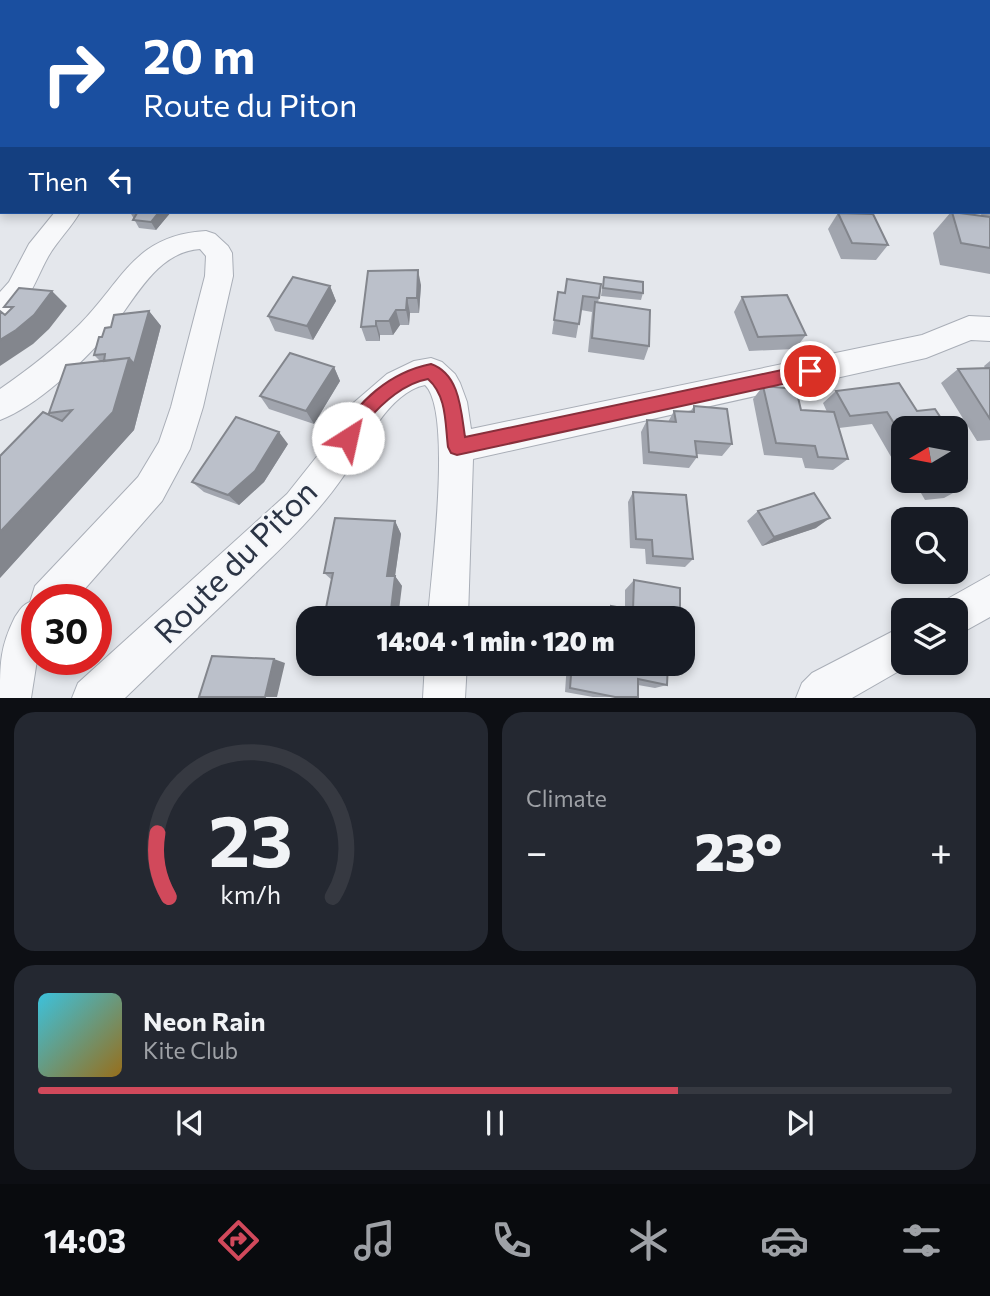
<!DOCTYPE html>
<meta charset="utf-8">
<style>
body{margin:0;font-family:Commissioner,sans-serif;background:#242831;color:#f1f3f6;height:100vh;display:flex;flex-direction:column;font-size:26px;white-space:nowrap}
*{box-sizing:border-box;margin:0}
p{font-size:23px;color:#9ea1a6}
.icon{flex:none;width:38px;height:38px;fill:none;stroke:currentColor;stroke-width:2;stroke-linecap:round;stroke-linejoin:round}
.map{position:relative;height:698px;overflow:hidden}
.side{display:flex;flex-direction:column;gap:14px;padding:14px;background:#0d0f14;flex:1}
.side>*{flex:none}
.guide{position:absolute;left:0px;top:0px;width:990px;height:214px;box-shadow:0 4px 10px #0003;background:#1a4fa0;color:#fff;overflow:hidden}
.needle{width:46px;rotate:260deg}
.controls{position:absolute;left:891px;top:416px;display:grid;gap:14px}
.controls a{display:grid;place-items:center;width:77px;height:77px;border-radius:14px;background:#171b24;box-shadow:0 4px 10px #0003;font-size:35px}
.speed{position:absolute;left:21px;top:584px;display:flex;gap:14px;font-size:35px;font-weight:700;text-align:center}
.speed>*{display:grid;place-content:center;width:91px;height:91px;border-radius:50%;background:#171b24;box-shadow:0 4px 10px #0003;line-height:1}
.speed .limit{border:10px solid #d22;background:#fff;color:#111}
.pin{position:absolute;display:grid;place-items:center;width:60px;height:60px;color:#fff;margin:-30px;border:4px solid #fff;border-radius:50%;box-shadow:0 2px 7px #0007}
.me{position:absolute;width:77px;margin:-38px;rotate:35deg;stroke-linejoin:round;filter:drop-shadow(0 0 5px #0008)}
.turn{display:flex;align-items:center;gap:24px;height:147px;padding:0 28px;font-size:32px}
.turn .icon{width:91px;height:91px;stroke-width:2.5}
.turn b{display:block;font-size:49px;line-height:60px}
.then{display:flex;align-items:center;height:66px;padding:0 28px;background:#0003;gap:14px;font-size:26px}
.big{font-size:52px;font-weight:800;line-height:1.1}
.side .card{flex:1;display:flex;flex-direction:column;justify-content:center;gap:10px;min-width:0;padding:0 24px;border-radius:21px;background:#242831}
.side .dial{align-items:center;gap:0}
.dial svg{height:182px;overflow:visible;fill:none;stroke:#363941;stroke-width:7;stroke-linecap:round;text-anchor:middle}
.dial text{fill:#f1f3f6;stroke:none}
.song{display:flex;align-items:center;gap:21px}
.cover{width:84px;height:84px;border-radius:10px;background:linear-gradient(135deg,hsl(190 70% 55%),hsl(40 70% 35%))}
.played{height:7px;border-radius:4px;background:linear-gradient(90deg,#d1495b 70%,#363941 70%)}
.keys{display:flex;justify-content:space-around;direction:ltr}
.heat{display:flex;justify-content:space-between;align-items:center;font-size:38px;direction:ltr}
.side .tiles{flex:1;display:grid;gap:14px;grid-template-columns:1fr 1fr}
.card:last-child{grid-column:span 2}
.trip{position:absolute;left:296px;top:606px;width:399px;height:70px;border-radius:21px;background:#171b24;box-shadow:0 4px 10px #0003;font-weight:800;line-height:70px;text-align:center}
.tabs{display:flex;height:112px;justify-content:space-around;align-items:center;background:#090b0e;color:#9ea1a6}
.tabs .icon{width:49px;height:49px}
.tabs .active{color:#d1495b}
.tabs b{font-size:32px;color:#f1f3f6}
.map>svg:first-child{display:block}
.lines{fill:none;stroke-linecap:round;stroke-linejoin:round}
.service-casing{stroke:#a9aeb7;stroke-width:2}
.minor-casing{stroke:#a9aeb7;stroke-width:2}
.service{fill:#f7f8fa;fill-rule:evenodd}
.minor{fill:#f7f8fa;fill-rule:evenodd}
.wall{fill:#a1a5ae}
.shaded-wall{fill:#83868d}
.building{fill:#bbc0ca;stroke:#83868d;stroke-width:2}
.route{fill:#d1495b;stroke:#882f3b;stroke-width:2}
.labels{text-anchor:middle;stroke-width:5;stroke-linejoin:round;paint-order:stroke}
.near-street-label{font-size:32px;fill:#2b3445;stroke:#f4f6f9}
</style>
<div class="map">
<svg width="990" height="698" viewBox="0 0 990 698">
<rect width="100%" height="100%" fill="#e4e7ec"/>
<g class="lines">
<defs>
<path id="service" d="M830,0h11l-12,2z"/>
<path id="minor" d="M3,0h25l-26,2z
M91,0h24l1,2h-24z
M574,0h16v2h-16z
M2,83v13h-2v-12z
M989,173h1v16h-1z
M55,212h25c-9,16 -23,29 -32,45 -13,23 -21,55 -48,64v-29l9,-10 20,-38z
M206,231l9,3 13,12 4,7 1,23 -30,131 -13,42 -28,52 -87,99h-38v60l-6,38h-31c0,-35 0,-51 15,-81 5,-7 7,-12 15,-15l5,-16 103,-109 21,-35 12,-35 34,-131 1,-20 -6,-7c-45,3 -66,53 -92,84 -26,30 -71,73 -108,87v-31c29,-20 56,-41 80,-65 44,-45 55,-89 126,-93z
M969,316l21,1v24l-19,-1 -45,18 -453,101 -5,159h-40c3,-43 25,-207 -3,-233 -36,7 -61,61 -80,89 -29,43 -67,77 -104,113 -39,37 -78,74 -116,111h-53l6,-15 209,-189 35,-44 29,-45 36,-31 27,-13 17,-3 11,4 13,12 5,9 7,19 4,27 451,-94z
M990,575v42l-34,19v-25h-18l4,-9z
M903,626v37h10l-61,35h-56l6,-15 10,-10z
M425,663h42l-2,35h-42z"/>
</defs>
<use href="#service" class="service-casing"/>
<use href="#minor" class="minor-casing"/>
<use href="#service" class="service"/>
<use href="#minor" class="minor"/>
</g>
<path class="wall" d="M990,205v69l-50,-9 -7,-32 18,-21 29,4 3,-4h6v-6z
M130,212h41l-15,18 -17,-2z
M838,213l50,32 -12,15 -35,-1 -13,-30z
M604,277l39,16 -2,7 -40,-4z
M421,285l-2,28h-9l-1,12h-9l-7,10h-13v6h-14l-5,-14z
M330,286l6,15 -23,39 -38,-9 -7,-15z
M558,292l41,6 -1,5 51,43 -5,14 -56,-8 4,-40 -11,-2 -5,28 -24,-4z
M742,297l64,38 -11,14 -46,2 -15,-39z
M149,311l12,15 -27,104 -134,148 57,-159 -8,-6 51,-52 -6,-6 8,-18z
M990,361v79l-13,1 -36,-58 17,-14 27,-1 -1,-2z
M334,367l6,14 -26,43 -45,-15 -9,-13z
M899,383l4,46v45h-2l-29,-50 -33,4 9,31 -15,11 -28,-2 -3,-10 -38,-3 -11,-56 10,-13 38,24 26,2 -4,-9 13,-12z
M694,406l38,38 -10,12 -25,-2v3l-8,11 -46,-4 -2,-32 6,-12 21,2 6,-11 16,1z
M956,440l9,14 -9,6z
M288,444l-24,38 -25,23 -35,-13 -12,-10z
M914,481h42l8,6 -20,11 -19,2z
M633,492l60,67 -8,8 -39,-3 -1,-15 -15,-1 -2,-46z
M758,511l58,17 -54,18 -15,-25z
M395,521l6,13 -6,42 7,10 -70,-6 -8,-7z
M634,580l46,38h-76v-4l7,-8 14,2v-18z
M567,663h103l-2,1 -1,21 -12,3 -17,-3v12h-45l-28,-5z"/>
<path class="shaded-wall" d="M159,212h12l-15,18 -5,-8z
M418,270l3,15 -2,28 -2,-15z
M330,286l6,15 -23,39 -6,-14z
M52,291l15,15 -18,23 -16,15 -33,22v-26l20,-13z
M407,298l3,15 -1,12 -3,-15z
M396,310l4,15 -7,10 -4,-14z
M149,311l12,15 -27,104 -134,148v-46l129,-174z
M376,321l4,14v6l-4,-15z
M334,367l6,14 -26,43 -8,-13z
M279,432l9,12 -24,38 -25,23 -11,-10z
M830,518l-14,10 -54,18 12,-9z
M395,521l6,13 -6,42 7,10 -4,32h-8l-3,-42z
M274,659l11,4 -8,34h-12z"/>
<path class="building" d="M130,212h29l-8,10 -18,-2 4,-7z
M952,212l38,5v31l-29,-5z
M838,213l35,1 15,31 -36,-2z
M418,270l-1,28h-10l-1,12h-10l-7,11h-13v5l-15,1 7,-56z
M293,277l37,9 -23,40 -39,-10z
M604,277l39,5v11l-40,-5z
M567,279l34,5 -2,14 -16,-2 -4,28 -25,-4 4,-28 7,1z
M19,288l33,3 -18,24 -18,15 -16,10v-29l5,4 8,-8h-9z
M787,295l19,40 -48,2 -16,-40z
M595,302l55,8 -1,36 -57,-8z
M149,311l-15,53 -5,-6 -25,3 1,-7 -11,1 5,-18h3l3,-9 6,-1 3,-12z
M290,353l44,14 -28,44 -46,-15z
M129,358l-16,54 -113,120v-76l43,-44 19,9 10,-11 -23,3 17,-48z
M990,368v51l-32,-50z
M899,383l18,28 18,-2 13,20h-45v9l-16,-26 -37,4 -14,-25z
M763,386l33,3 5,21 33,2 14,47 -30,-2 -3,-11 -39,-3z
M694,406l33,3 5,35 -37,-3 2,16 -48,-5 -2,-32 29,2 -2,-11 20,1z
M236,417l43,15 -24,39 -27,24 -36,-13z
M956,440l9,14 -9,1z
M956,474l8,13 -20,3 -6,-9h18z
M633,492l53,3 7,64 -40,-3 -1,-16 -16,-1z
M814,493l16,25 -56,19 -16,-26z
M335,518l60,3 -8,55h8l-5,42h-66l9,-45h-9z
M634,580l46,8v30h-69v-12l22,4z
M212,656l62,3 -9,38h-66z
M572,663h96l-1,22 -29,-6v18h-23l-45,-9z"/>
<path class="route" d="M431,364c29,10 30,47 34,73l345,-73 5,2 3,5 -3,5 -5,2 -353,77 -6,-2 -3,-6c-3,-24 -1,-51 -20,-68 -23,4 -45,23 -60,41 -7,9 -9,22 -20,26l-6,-2 -3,-6c17,-37 52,-66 92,-74z"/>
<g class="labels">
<g class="near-street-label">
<text transform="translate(236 562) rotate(-45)" y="11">Route du Piton</text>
</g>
</g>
</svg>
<div class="controls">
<a><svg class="needle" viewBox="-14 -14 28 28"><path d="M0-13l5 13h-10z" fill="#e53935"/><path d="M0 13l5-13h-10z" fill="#9ea1a6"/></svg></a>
<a><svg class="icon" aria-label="search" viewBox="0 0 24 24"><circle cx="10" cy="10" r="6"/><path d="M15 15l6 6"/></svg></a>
<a><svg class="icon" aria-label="layers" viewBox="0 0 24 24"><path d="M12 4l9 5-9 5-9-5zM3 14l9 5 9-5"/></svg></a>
</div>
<div class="speed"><div class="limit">30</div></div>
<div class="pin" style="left:810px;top:371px;background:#d93025"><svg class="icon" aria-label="arrive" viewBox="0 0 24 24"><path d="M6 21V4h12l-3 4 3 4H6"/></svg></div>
<svg class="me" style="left:348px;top:438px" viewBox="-20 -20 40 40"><circle r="19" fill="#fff"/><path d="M0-13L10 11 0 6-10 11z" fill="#d1495b"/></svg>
<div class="trip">14:04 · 1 min · 120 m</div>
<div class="guide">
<div class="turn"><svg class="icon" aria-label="right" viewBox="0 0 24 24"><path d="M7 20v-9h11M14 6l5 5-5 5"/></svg><div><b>20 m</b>Route du Piton</div></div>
<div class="then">Then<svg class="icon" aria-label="left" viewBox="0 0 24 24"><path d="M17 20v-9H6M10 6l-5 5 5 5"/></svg></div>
</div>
</div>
<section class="side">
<div class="tiles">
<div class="card dial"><svg viewBox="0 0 100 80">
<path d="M14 69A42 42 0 1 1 86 69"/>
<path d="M14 69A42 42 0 0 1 9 41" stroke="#d1495b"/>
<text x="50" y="56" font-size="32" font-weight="700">23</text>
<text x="50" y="72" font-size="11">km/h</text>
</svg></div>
<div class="card"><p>Climate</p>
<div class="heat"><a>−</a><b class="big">23°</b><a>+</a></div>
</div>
<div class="card">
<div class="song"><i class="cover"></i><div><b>Neon Rain</b><p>Kite Club</p></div></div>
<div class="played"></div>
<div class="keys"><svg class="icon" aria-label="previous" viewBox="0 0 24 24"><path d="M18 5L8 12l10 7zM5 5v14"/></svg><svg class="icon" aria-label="pause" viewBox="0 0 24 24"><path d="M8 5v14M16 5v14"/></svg><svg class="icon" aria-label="next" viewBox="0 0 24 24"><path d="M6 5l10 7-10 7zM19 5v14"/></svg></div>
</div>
</div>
</section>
<nav class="tabs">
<b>14:03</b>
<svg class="icon active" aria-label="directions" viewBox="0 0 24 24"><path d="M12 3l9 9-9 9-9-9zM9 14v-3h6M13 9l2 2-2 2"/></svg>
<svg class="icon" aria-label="music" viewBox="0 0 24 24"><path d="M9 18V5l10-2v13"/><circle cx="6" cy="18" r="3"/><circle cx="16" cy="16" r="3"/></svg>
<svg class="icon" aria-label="phone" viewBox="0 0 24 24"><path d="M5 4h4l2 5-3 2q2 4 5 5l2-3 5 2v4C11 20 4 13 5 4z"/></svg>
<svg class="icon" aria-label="climate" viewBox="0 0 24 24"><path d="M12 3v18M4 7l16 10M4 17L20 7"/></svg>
<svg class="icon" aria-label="car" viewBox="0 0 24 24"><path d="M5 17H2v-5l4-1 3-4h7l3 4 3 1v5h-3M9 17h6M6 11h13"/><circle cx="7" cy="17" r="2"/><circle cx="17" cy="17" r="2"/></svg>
<svg class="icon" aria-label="filters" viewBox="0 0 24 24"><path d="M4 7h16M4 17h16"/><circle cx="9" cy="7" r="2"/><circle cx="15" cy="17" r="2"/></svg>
</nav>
